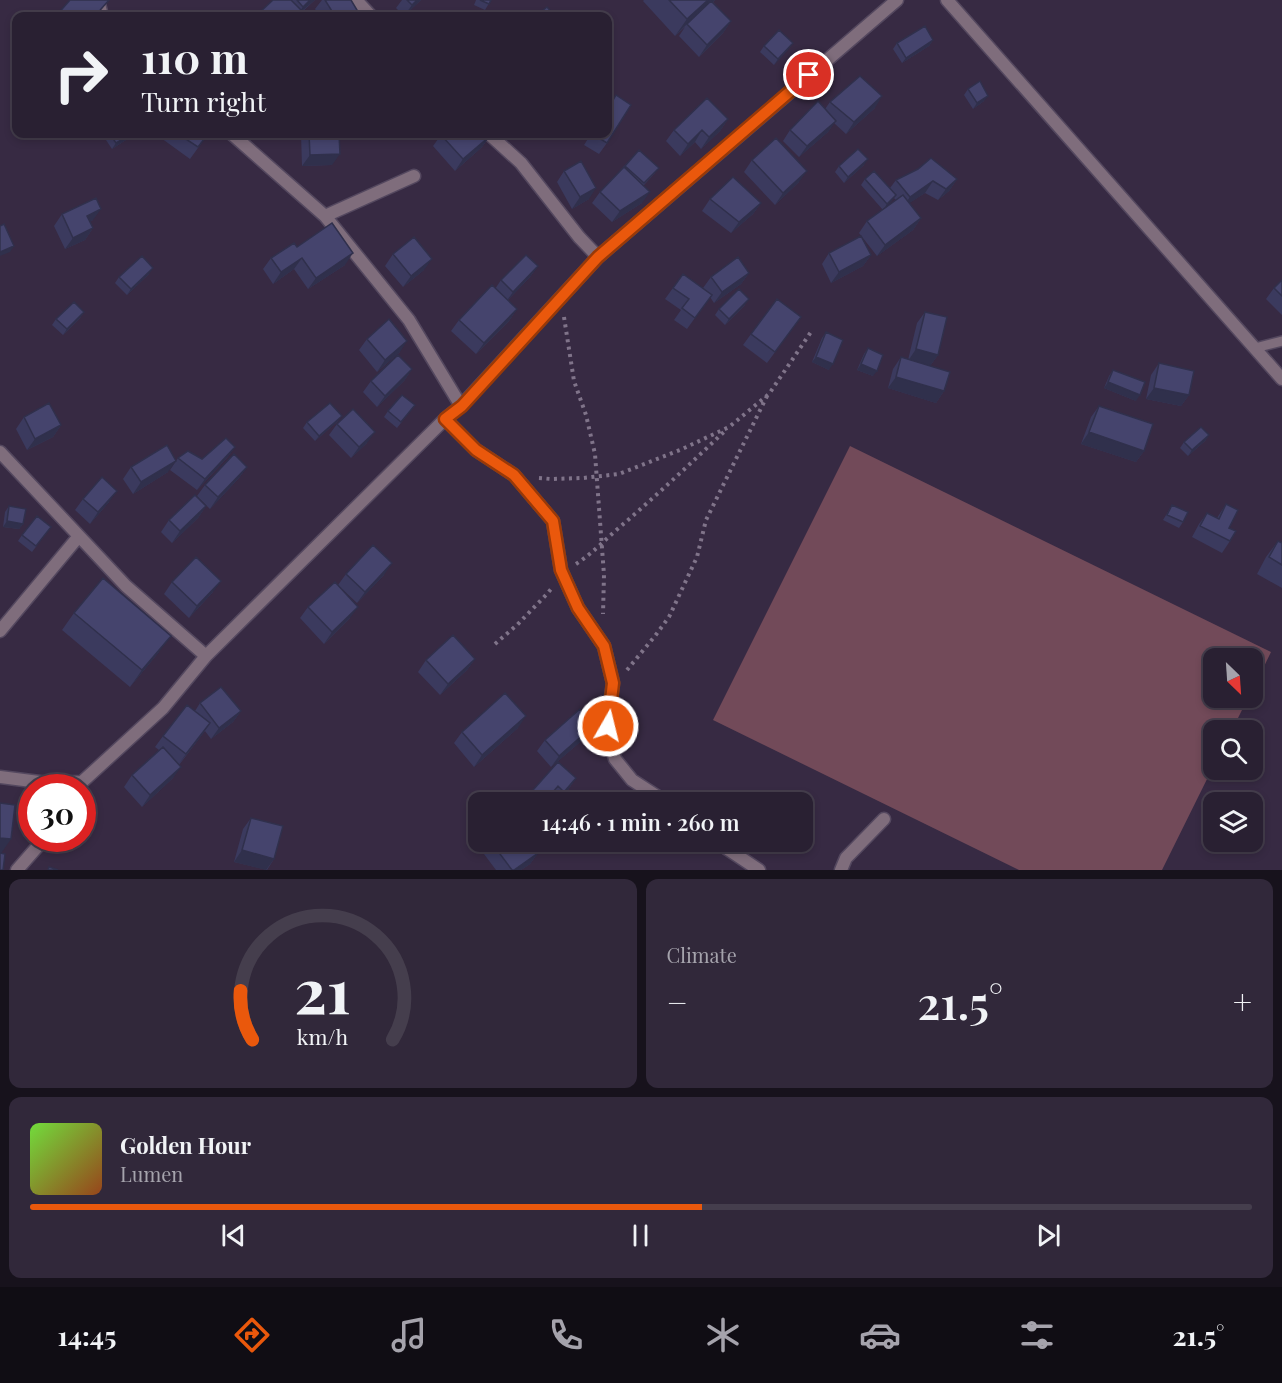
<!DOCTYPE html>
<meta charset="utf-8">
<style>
body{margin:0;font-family:"Playfair Display",serif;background:#31283a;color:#f1f3f6;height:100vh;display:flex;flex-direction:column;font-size:22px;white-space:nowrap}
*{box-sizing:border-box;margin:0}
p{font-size:20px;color:#a5a3ac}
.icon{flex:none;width:33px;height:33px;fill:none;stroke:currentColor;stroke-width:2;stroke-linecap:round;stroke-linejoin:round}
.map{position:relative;height:870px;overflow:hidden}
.sheet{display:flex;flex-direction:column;gap:9px;padding:9px;background:#17121c;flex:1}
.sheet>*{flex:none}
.hud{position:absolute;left:12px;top:12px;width:600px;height:126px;border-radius:12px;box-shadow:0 3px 9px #0003,0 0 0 2px #453e4d;background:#292032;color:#f1f3f6;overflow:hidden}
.needle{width:39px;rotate:155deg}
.tools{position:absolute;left:1203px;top:648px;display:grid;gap:12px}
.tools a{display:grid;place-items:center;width:60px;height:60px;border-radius:12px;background:#292032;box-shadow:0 3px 9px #0003,0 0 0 2px #453e4d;font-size:30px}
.speed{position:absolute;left:18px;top:774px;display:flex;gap:12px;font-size:30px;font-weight:700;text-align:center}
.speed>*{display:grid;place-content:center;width:78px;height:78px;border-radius:50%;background:#292032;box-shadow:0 3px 9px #0003,0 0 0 2px #453e4d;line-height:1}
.speed .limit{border:9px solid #d22;background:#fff;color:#111}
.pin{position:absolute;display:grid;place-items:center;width:51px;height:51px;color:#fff;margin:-26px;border:3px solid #fff;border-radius:50%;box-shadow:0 2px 6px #0007}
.me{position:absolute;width:66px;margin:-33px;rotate:8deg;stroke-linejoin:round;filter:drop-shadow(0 0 4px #0008)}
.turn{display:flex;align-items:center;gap:21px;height:126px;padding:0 30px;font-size:27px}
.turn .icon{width:78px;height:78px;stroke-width:2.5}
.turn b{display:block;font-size:42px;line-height:51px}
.big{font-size:45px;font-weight:600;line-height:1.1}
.sheet .widget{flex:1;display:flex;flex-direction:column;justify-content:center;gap:9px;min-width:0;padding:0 21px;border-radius:12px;background:#31283a}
.sheet .dial{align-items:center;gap:0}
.dial svg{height:156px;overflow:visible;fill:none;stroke:#453e4d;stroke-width:7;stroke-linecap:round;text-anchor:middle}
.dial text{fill:#f1f3f6;stroke:none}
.song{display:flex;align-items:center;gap:18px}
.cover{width:72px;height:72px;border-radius:9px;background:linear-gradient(135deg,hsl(100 70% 55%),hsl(20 70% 35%))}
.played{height:6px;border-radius:3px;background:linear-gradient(90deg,#ea580c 55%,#453e4d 55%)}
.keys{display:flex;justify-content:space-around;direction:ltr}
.heat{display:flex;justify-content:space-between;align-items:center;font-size:33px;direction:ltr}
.sheet .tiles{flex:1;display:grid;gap:9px;grid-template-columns:1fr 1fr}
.widget:last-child{grid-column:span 2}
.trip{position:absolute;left:468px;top:792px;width:345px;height:60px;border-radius:12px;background:#292032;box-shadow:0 3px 9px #0003,0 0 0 2px #453e4d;font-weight:600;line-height:60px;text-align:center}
.menu{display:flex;height:96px;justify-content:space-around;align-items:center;background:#100d14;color:#a5a3ac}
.menu .icon{width:42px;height:42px}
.menu .current{color:#ea580c}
.menu b{font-size:27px;color:#f1f3f6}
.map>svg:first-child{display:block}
.green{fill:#724a59}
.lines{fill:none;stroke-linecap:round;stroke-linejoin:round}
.lane-casing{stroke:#54485f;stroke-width:12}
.street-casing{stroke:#54485f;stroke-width:15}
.path{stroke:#80748a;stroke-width:4;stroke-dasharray:3 4.5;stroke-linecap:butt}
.lane{stroke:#7f6d7c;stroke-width:9}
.street{stroke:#7f6d7c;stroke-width:12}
.wall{fill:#3b3a5e}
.shaded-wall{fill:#30304c}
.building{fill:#45446d;stroke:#30304c;stroke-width:1.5}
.route-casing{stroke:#983908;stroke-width:15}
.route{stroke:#ea580c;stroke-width:10}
</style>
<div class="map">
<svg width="1282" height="870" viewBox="0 0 1282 870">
<rect width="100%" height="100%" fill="#372a43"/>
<path class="green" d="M850,446l421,206 -18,37 -1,-31h-38v40h34l-16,32h-18l-1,37 -51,103h-143l-306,-150z"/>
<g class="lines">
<defs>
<path id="lane" d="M1255,348l27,-7"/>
<path id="street" d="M98,0l4,16
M356,0l15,16
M947,0l335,379
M232,134l93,82 84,104 52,86
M489,134l32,29 58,74 19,20
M325,216l89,-40
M445,419l31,31 38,25 39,46 8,49 17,38 26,38 9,37 -6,43 8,33 17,21 34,22
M0,452l126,134 80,70
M0,631l79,-95
M0,777l47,6 35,-1
M79,788l3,-6 81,-74 43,-52 239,-237 16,-13 137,-149 299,-257
M717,842l42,28
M17,870l28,-32
M841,870l5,-12 38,-39"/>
</defs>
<use href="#lane" class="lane-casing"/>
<use href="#street" class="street-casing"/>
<path class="path" d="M564,317l10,64 12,34 9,39 9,121 -1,39
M539,478l12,1 32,-1 36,-4 61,-24 49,-23 40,-33 42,-62
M576,564c14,-9 26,-21 38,-32 39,-33 76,-68 113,-103
M495,644l22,-19 29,-30 6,-7
M627,670l28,-34 14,-19 28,-60 9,-37 61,-124"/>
<use href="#lane" class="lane"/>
<use href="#street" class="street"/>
</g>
<path class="wall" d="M273,0h42l-13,12 5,4h-50z
M322,0h29l6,10 -4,6h-33l-5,-7z
M402,0h19l-17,16 -8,-8z
M476,0h15l-6,10 -11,-5z
M644,0h71l-2,2 18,19 -8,12 -24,24 -20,-21 6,-9 -10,9 -32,-35z
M933,40l-4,6 -27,17 -9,-14 4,-6z
M793,43l-19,22 -14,-13 4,-6z
M968,89l16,12 -11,8 -9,-14z
M830,102l45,6 -29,26 -12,-11 -6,9 -29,25 -16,-16 7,-11 35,-21z
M728,119l-8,12 -19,18 -6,-7 -15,14 -14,-15 8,-11z
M107,134h26l-4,4 -17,11 -8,-12z
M164,134h44l-18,25 -29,-21z
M301,134h38l-7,31 -30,1z
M591,134h17l-1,9 -8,11 -15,-9z
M441,135l49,1 -8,11 -27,24 -22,-25z
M639,150l16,23 -11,12 -2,18 -30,19 -20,-19 8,-11z
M752,160l47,22 -24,23 -31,-33z
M864,165l-20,18 -9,-11 4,-6z
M564,171l25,28 -17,10 -15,-27z
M865,179l25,9 6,-8 61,-1 -8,12 -11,9 -13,-7 -16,10 12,15 -8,12 -36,26 -18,-23 8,-12 29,-21 -2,-2 -11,12 -22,-25z
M710,199l51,4 -8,11 -22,19 -29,-22z
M62,214l31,6 -4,2 4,6 -8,12 -20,9 -11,-23z
M297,247l48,18 -37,24 -14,-20 -21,15 -10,-15 8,-11z
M829,253l42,2 -8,11 -32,17 -9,-19z
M393,254l31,16 -21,17 -18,-21z
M538,266l-8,11 -22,23 9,9 -8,12 -33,33 -25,-23 8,-11 36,-31 6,-9z
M749,273l-8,11 -27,19 -4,-6 -23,32 -13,-9 7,-10 -16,-11 18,-25 20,14 8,-11z
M149,274l-22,21 -12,-12 4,-6z
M1282,280v35l-16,-16 8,-11z
M745,305l-20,20 -10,-10 4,-6z
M84,312l-4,6 -17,17 -11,-10 4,-6z
M925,312l13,43 -8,11 14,25 -8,12 -48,-15 5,-19 8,-12 7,3 9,-37z
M801,317l-34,46 -24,-18 8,-11z
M826,332l3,38 -17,-8 10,-24z
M367,339l33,13 -23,20 -18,-22z
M868,348l5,28 -16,-6 7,-16z
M1159,363l30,32 -8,11 -35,-7 5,-24z
M412,369l-8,12 -27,26 -14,-15 8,-11z
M1113,370l23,31 -32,-13 5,-12z
M415,405l-18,23 -13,-11 4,-6z
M1099,406l45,45 -8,11 -55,-18 10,-27z
M342,416l-5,6 -22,19 -12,-13 4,-6z
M24,417l37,8 -8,12 -26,13 -11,-21z
M337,424l30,19 -16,15 -22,-23z
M1209,435l-4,6 -17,15 -8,-8 4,-6z
M235,447l-8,11 -30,32 -27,-20 8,-12 24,1z
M131,467l37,5 -35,22 -10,-15z
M247,467l-8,11 -29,31 -13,-13 8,-11z
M83,499l26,3 -19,22 -15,-14z
M1226,504l4,37 -8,12 -30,-16 7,-13 8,-11 10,5z
M1172,505l11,17 -4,6 -16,-8z
M9,506l14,18 -4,5 -16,-2 2,-15z
M206,506l-8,12 -26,25 -11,-11 8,-12z
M51,527l-19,25 -14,-11 4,-6z
M1278,541l4,2v45l-25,-14 9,-17z
M346,574l38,1 -27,28 -18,-17 11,32 -26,26 -24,-26 8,-11 30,-22z
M172,582l41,10 -24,26 -25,-24z
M74,613l85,39 -29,35 -68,-57z
M475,659l-8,11 -27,25 -22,-23 8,-12z
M200,703l41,8 -8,11 -22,17 -6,-8 -26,34 -6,13 -31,29 -18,-20 8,-12 27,-25 -4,-3 8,-11 32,-25z
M518,728l-44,39 -20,-24 8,-11z
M586,737l-35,30 -14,-16 8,-11z
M576,778l-8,12 -11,12 -7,-4 -1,1 3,3h-29l2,-3z
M251,818l23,41 -7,11 -33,-8 9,-33z
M487,842h42l9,11 -8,11 -9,6h-25l-15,-20z"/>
<path class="shaded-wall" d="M310,0h5l-19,16 7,-9z
M417,0h4l-17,16 8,-11z
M708,0h7l-28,25v-1l-12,12 12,-17z
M357,10l-4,6h-7z
M731,21l-8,12 -24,24 8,-12z
M933,40l-4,6 -27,17 4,-5z
M793,43l-4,6 -15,16 4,-6z
M882,96l-7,12 -29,26 8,-12z
M988,96l-4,5 -11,8 4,-6z
M728,119l-8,12 -19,18 8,-12z
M836,121l-8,11 -29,25 8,-11z
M702,130l-7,12 -15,14 8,-12z
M133,134l-4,4 -17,11 4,-6z
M490,136l-8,11 -27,24 8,-12z
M340,154l-8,11 -30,1 8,-11z
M868,159l-4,6 -20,18 4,-6z
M807,171l-8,11 -24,23 8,-12z
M957,179l-8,12 -11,9 8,-11z
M933,181l-8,12 -23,15 8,-11z
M596,188l-7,11 -17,10 8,-12z
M650,192l-8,11 -30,19 8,-11z
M896,195l-4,6 -9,9 4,-6z
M761,203l-8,11 -22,19 8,-11z
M101,209l-8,11 -14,7 8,-11z
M921,218l-8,12 -36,26 8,-11z
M93,228l-8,12 -20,9 8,-11z
M14,246l-4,6 -10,4v-4z
M353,253l-8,12 -37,24 8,-11z
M871,255l-8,11 -32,17 8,-11z
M302,258l-8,11 -21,15 8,-12z
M432,259l-8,11 -21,17 8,-11z
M538,266l-8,11 -25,26 8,-11z
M153,268l-4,6 -22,21 4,-6z
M749,273l-8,11 -27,19 8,-11z
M749,299l-4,6 -20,20 4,-6z
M517,309l-8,12 -33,33 8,-11z
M84,312l-4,6 -17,17 4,-6z
M407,341l-7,11 -23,20 8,-12z
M916,349l22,6 -8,11 -22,-5z
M816,357l17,7 -4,6 -17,-8z
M861,364l16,7 -4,5 -16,-6z
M412,369l-8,12 -27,26 8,-11z
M896,377l48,14 -8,12 -48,-15z
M1108,382l32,13 -4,6 -32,-13z
M1154,388l35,7 -8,11 -35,-7z
M342,416l-5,6 -22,19 4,-5z
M61,425l-8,12 -26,13 8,-11z
M375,432l-8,11 -16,15 8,-11z
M1089,432l55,19 -8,11 -55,-18z
M1209,435l-4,6 -17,15 4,-6z
M235,447l-8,11 -30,32 8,-11z
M176,461l-8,11 -35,22 8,-12z
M247,467l-8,11 -29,31 8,-12z
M117,491l-8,11 -19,22 8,-12z
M206,506l-8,12 -26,25 8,-12z
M7,521l16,3 -4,5 -16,-2z
M392,563l-8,12 -27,28 8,-11z
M221,581l-8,11 -24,26 8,-12z
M358,607l-8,11 -26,26 8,-12z
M171,636l-12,16 -29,35 12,-17z
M475,659l-8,11 -27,25 8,-11z
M241,711l-8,11 -22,17 8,-11z
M526,716l-8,12 -44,39 8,-12z
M210,723l-8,12 -24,30 8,-11z
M594,725l-8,12 -35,30 8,-11z
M181,767l-8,11 -31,29 8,-12z
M576,778l-8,12 -11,12 7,-10z
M0,838l11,1 -11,16z
M242,850l32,9 -8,11 -32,-8z
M538,853l-8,11 -9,6h-7z"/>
<path class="building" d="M70,0h39l-14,16h-39z
M273,0h18l16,16h-45l-3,-3z
M297,0h13l-7,7z
M325,0h26l6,10 -11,6h-11z
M407,0h10l-5,5z
M480,0h11l-2,4z
M669,0h39l-21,19z
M711,1l20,20 -24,24 -20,-21z
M547,7l8,9h-19z
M925,26l8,14 -27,18 -9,-15z
M779,30l14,13 -15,16 -14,-13z
M860,76l22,20 -28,26 -24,-20z
M980,81l8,15 -11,7 -9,-14z
M616,95l15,10 -24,38 -15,-9h16v-25z
M707,98l21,21 -19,18 -7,-7 -14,14 -14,-14z
M818,101l18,20 -29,25 -17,-16z
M110,134h22l-16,9z
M178,134h30l-10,13z
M309,134h30l1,20 -30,1z
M443,134h46l1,2 -27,23 -22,-24z
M776,138l31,33 -24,22 -31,-33z
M858,149l10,10 -20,18 -9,-11z
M639,150l20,18 -15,15 -19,-17z
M931,158l26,21 -11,10 -13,-8 -23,16 -14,-17 22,-11z
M581,161l15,27 -16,9 -16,-26z
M624,167l26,25 -30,19 -20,-19z
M874,171l22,24 -9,9 -22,-25z
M733,177l28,26 -22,19 -29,-23z
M903,195l18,23 -36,27 -18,-24z
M96,198l5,11 -14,7 6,12 -20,10 -11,-24z
M332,223l21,30 -37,25 -14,-20 -21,14 -10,-14 23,-15 3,4z
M4,224l10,22 -14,6v-26z
M861,236l10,19 -32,17 -10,-19z
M414,237l18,22 -21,17 -18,-22z
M526,255l12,11 -25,26 -12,-12z
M142,256l11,12 -22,21 -12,-12z
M738,257l11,16 -27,19 -11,-15z
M683,274l29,21 -17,23 -13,-10 7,-9 -16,-11z
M1282,280v16l-8,-8z
M492,285l25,24 -33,34 -25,-23z
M739,289l10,10 -20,20 -10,-10z
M777,299l24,18 -26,35 -24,-18z
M74,302l10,10 -17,17 -11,-10z
M925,312l22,5 -9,38 -22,-6z
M389,319l18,22 -22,19 -18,-21z
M826,332l17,8 -10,24 -17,-7z
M868,348l15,7 -6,16 -16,-7z
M398,355l14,14 -27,27 -14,-15z
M901,357l49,15 -6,19 -48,-14z
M1159,363l35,8 -5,24 -35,-7z
M1113,370l32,12 -5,13 -32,-13z
M402,395l13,10 -14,17 -13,-11z
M49,403l12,22 -26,14 -11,-22z
M330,403l12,13 -23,20 -12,-14z
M1099,406l54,18 -9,27 -55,-19z
M353,409l22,23 -16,15 -22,-23z
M1201,427l8,8 -17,15 -8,-8z
M226,438l9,9 -30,32 -27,-21 10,-7 14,8z
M167,445l9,16 -35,21 -10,-15z
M234,454l13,13 -29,30 -13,-12z
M102,477l15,14 -19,21 -15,-13z
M195,495l11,11 -26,25 -11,-11z
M1226,504l12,6 -9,18 7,3 -6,10 -30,-15 7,-13 12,6z
M1172,505l16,7 -5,10 -16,-7z
M9,506l17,3 -3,15 -16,-3z
M37,516l14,11 -15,19 -14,-11z
M1278,541l4,2v22l-13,-8z
M373,545l19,18 -27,29 -19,-18z
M196,557l25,24 -24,25 -25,-24z
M103,578l68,58 -29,34 -68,-57z
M335,582l23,25 -26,25 -24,-25z
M453,635l22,24 -27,25 -22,-24z
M221,687l20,24 -22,17 -19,-25z
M505,693l21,23 -44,39 -20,-23z
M187,705l23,18 -24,31 -23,-18z
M580,709l14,16 -35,31 -14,-16z
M163,747l18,20 -31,28 -18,-20z
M558,762l18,16 -12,14 -6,-6 -10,12 4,4h-22l-5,-3z
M0,803l15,2 -4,34 -11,-1z
M251,818l32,8 -9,33 -32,-9z
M491,842h38l9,11 -24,17h-2z
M0,853l5,1 -2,16h-3z
M49,867l9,3h-10z"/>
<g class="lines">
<defs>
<path id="route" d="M608,726l5,-43 -9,-37 -26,-38 -17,-38 -8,-49 -39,-46 -38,-25 -31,-31 17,-13 136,-149 211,-182"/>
</defs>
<use href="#route" class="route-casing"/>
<use href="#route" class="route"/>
</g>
</svg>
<div class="tools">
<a><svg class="needle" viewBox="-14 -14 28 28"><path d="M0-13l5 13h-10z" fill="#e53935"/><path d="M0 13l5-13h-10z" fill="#a5a3ac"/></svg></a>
<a><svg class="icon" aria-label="search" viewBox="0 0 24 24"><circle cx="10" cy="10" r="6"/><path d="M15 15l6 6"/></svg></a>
<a><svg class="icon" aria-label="layers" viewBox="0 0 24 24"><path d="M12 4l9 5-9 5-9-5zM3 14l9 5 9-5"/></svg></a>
</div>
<div class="speed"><div class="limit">30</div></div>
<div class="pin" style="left:809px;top:75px;background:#d93025"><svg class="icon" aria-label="arrive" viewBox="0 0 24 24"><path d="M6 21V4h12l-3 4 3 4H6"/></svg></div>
<svg class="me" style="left:608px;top:726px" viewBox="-20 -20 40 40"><circle r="17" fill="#ea580c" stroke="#fff" stroke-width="3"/><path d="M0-11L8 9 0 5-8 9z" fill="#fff"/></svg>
<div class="trip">14:46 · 1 min · 260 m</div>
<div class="hud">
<div class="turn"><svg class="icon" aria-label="right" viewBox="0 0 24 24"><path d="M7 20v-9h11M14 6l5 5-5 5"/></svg><div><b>110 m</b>Turn right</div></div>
</div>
</div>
<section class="sheet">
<div class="tiles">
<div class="widget dial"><svg viewBox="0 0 100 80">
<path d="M14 69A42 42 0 1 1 86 69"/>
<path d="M14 69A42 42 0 0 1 8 44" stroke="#ea580c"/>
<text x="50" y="56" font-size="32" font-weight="700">21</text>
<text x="50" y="72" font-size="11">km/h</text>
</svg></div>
<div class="widget"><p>Climate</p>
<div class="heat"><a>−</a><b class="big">21.5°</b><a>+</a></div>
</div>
<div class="widget">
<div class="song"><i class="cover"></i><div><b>Golden Hour</b><p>Lumen</p></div></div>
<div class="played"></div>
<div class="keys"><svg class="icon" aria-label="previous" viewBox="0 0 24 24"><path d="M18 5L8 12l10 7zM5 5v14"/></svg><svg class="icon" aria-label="pause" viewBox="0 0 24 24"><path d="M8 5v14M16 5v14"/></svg><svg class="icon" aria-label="next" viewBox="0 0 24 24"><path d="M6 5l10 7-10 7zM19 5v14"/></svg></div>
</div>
</div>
</section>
<nav class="menu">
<b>14:45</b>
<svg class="icon current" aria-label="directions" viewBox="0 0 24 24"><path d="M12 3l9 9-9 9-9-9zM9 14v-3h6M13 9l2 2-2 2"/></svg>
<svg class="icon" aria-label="music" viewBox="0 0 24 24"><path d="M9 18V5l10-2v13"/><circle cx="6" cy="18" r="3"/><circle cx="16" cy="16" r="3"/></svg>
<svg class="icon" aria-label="phone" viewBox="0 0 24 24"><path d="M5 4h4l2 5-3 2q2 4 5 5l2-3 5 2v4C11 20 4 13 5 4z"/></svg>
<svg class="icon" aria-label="climate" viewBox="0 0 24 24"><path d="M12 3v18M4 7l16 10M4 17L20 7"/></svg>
<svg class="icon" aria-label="car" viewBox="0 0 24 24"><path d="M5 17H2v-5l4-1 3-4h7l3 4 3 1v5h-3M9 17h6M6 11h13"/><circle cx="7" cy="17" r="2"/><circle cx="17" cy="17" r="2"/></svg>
<svg class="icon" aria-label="filters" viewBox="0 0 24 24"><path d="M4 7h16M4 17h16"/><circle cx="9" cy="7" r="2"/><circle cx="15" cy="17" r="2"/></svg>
<b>21.5°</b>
</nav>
